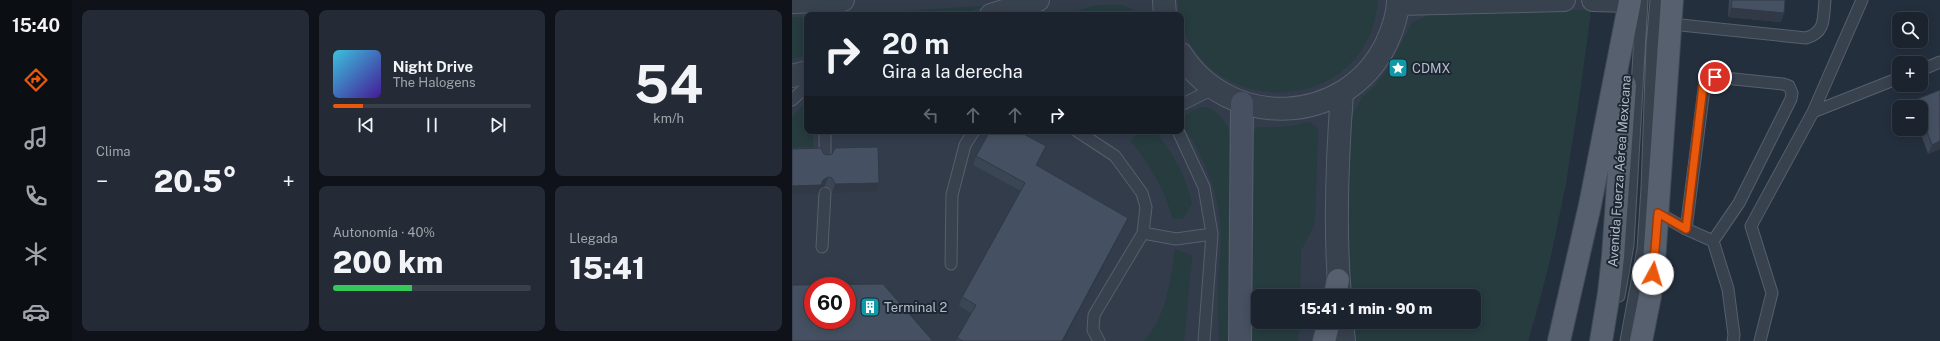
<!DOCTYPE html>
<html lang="es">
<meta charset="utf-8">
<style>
body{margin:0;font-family:"Public Sans",sans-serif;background:#242b36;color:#f1f3f6;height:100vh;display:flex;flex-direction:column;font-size:15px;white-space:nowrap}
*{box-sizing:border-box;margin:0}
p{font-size:13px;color:#a0a4aa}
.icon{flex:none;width:22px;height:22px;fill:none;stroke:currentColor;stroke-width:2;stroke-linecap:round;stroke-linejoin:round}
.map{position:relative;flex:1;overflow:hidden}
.sheet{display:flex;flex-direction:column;gap:10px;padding:10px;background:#0f1319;width:720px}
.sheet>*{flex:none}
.hud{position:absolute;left:12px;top:12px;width:380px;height:122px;border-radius:8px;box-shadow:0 2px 10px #0003,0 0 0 1px #39404a;background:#1b232e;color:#f1f3f6;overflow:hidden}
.controls{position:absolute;left:1100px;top:12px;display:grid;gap:8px}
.controls a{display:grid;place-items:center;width:36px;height:36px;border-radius:8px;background:#1b232e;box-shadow:0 2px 10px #0003,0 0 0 1px #39404a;font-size:20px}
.speed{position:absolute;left:12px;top:277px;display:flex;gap:8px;font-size:20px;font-weight:700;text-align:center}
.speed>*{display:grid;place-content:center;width:52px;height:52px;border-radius:50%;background:#1b232e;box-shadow:0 2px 10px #0003,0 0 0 1px #39404a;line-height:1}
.speed .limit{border:6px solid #d22;background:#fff;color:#111}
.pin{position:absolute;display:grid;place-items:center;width:34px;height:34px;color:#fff;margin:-17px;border:2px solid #fff;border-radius:50%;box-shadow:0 1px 4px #0007}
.me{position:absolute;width:44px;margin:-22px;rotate:6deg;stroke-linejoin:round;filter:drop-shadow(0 0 3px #0008)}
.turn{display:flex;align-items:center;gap:14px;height:84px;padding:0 12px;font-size:18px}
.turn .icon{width:52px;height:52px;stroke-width:2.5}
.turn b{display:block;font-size:28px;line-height:34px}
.lanes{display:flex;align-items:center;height:38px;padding:0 12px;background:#0003;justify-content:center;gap:20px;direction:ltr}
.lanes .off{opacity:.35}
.big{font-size:30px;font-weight:800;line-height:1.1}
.sheet .card{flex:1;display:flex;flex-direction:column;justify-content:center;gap:6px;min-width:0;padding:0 14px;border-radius:8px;background:#242b36}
.sheet .dial{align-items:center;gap:0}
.dial b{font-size:52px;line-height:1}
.song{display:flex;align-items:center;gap:12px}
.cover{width:48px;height:48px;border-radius:6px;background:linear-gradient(135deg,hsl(190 70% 55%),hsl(260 70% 35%))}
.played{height:4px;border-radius:2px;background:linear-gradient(90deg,#ea580c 15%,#39404a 15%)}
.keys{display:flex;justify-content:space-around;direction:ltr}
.heat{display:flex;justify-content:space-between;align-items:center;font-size:22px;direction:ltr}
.charge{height:6px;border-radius:3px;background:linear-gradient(90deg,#34c759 40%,#39404a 0)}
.sheet .tiles{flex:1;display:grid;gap:10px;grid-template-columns:repeat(3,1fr)}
.card:first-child{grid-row:span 2}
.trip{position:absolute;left:459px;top:289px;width:230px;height:40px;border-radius:8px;background:#1b232e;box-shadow:0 2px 10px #0003,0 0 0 1px #39404a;font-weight:800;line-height:40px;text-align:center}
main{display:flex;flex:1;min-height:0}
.dock{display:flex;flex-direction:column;width:72px;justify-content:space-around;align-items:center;background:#0b0e12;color:#a0a4aa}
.dock .icon{width:28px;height:28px}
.dock .current{color:#ea580c}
.dock b{font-size:18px;color:#f1f3f6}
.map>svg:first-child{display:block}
.airport{fill:#323c4b;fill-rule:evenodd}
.green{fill:#263c3f}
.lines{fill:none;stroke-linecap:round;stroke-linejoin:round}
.service-casing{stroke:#565f6c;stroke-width:13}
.tertiary-casing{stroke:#565f6c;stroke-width:24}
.secondary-casing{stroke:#565f6c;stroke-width:24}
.primary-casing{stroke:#414a57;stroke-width:24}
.service{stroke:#38414e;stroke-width:11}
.tertiary{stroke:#38414e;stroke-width:22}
.secondary{stroke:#465061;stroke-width:22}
.primary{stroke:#56606e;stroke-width:22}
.wall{fill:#3b4654}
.shaded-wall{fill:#303945}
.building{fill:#455162;stroke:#303945;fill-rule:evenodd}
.route-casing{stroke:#983908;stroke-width:10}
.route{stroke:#ea580c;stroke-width:7}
.labels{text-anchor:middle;stroke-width:4;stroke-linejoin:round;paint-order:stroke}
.poi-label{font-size:13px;fill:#b4bcc9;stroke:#1d2633;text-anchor:start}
.street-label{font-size:13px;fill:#b4bcc9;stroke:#1d2633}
</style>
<main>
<nav class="dock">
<b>15:40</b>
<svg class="icon current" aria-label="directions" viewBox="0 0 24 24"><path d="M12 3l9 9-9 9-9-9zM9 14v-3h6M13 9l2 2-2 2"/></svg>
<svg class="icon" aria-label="music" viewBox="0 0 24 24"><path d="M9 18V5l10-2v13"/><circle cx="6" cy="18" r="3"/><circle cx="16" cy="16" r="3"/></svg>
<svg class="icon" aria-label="phone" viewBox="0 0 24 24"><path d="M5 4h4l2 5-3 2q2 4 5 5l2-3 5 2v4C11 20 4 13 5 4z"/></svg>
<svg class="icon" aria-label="climate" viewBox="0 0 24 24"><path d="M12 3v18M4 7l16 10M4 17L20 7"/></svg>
<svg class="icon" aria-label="car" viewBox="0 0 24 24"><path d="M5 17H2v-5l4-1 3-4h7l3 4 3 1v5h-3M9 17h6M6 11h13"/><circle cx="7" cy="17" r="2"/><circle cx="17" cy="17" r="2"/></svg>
</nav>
<section class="sheet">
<div class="tiles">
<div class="card"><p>Clima</p>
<div class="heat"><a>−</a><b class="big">20.5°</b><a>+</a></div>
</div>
<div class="card">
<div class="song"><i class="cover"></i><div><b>Night Drive</b><p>The Halogens</p></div></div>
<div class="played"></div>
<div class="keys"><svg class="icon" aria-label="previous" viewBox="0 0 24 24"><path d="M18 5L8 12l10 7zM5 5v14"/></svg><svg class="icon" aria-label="pause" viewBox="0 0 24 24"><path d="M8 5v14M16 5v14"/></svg><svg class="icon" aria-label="next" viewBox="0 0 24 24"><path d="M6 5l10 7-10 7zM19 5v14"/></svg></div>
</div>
<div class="card dial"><b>54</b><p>km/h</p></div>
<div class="card"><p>Autonomía · 40%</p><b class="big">200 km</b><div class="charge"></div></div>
<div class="card"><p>Llegada</p><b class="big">15:41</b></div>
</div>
</section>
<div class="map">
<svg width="1148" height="341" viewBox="0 0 1148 341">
<rect width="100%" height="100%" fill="#242f3e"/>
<path class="airport" d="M0,0h800l-26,183 -16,77 -22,81h-736zM15,15h374v116h-374zM21,286h34v34h-34zM466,296h216v26h-216z"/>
<path class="green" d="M386,0h200c-11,126 -192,120 -200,0z
M305,5c14,0 33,-3 41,10h-76z
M191,6v1l-26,8h-4l-1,-3 -10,3h-103z
M799,10c-14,111 -30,223 -63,331h-174l-2,-19h122v-26h-124l-1,-129 3,-50 9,-18 15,-14 13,-18 23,-44 18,-9z
M0,17l15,1v37l-15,4z
M15,101v30h6v16h-21v-30z
M408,107c14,0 24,11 29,23l5,176 19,-1 -2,-55 2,-117 3,-5 4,-1h24l26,-5 8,7 -3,91 -1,6 -13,24 -1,46h-42v26h41l-1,19h-79c0,-18 -2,-37 -1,-55 0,-15 3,-31 3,-46 0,-43 -14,-79 -38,-114l1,-10z
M348,131h15c20,26 29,41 37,73l-9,15h-10c-8,-30 -23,-54 -42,-78z
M383,249l17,7 -8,85h-40c23,-25 26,-59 31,-92z"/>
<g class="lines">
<defs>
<path id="service" d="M879,24l135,14c20,-6 17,-19 19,-38
M1129,70l19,-8
M0,100l15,-14
M389,105l32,-16
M1021,112l86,-34
M33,131v26
M285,131l38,25 27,37 4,14 -3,26 -49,82 -1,15 6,11
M386,131l26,56 8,47 -8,107
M866,213l28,16 27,12 15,48 6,46 -1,6
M894,229l19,-148 5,-4h5l68,7 6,2 3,7 -1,6 -52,104 -26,38
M351,233l33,6 36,-5
M30,247l3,-54
M159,264l1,-69 13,-50 9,-14
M827,296l9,-51 14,-245
M834,341l17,-92 4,-61 5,-142 4,-46
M968,341l12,-48 -21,-67 62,-114 49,-112"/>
<path id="tertiary" d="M372,0l1,15
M801,0l37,1
M0,2l51,-2
M606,4l166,-4
M199,15l47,-15
M389,54c49,77 165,72 205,-10 6,-13 12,-30 12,-44
M0,76l15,-4
M548,296c-6,-68 -3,-136 2,-203
M550,322l2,19"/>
<path id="secondary" d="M448,341l2,-238"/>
<path id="primary" d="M543,296l3,-16
M532,341l5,-19
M767,341l31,-136 40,-204
M809,341l8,-48 4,-36 12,-172
M849,341l9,-45 4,-34 18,-262"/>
</defs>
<use href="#service" class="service-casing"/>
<use href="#tertiary" class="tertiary-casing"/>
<use href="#secondary" class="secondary-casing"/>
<use href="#primary" class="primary-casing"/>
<use href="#service" class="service"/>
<use href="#tertiary" class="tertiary"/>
<use href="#secondary" class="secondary"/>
<use href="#primary" class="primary"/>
</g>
<path class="wall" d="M937,0h56l-1,13 -3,9 -53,-5z
M1148,90v59l-12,5 -9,-25h2v-22h-9l3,-7z
M0,149l32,5 52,38 -44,1 -3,-6 -4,-1 -5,3 -2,5 -26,1z
M250,155l-5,10 87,62 -60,114h-108l15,-28 -12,-7 3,-9 59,-106 -48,-26 3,-9z"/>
<path class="shaded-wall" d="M939,8l53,5 -3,9 -53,-5z
M1148,141v8l-12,5 4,-9z
M254,146l-4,9 -10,18 4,-8z
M36,177l-3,9 -5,3 -2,5 -26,1v-9l31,-6z
M87,183l-3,9 -44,1 3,-9z
M336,218l-4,9 -60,114h-2z"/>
<path class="building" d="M940,0h53l-1,13 -53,-5z
M1148,90v51l-8,4 -11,-29v-9h-4l-2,-7z
M198,131h28l28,15 -10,19 92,53 -66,123h-99l-6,-3 19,-33 -14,-8 63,-114 -49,-27z
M86,147l1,36 -44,1 -3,-6 -4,-1 -5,3 -2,5 -29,1v-37l29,-1 3,6 4,1 4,-1 3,-6z
M91,284l50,57h-141v-56zM21,286h34v34h-34z"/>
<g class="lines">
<defs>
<path id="route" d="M861,274l5,-61 28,16 17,-143c3,-6 5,-8 12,-9"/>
</defs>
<use href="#route" class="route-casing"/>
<use href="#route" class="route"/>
</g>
<defs>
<symbol id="sight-square" viewBox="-11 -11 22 22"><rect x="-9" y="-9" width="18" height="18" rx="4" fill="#0f9aa8" stroke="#1d2633"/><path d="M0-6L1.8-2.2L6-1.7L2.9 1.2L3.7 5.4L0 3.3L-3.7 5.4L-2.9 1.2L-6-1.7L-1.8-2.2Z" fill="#fff"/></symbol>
<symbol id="building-square" viewBox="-11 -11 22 22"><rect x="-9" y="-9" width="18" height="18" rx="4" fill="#0f9aa8" stroke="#1d2633"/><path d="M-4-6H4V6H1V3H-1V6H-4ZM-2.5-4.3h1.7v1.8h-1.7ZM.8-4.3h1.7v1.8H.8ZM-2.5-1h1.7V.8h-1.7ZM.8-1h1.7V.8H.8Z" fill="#fff"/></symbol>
</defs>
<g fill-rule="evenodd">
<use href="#sight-square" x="595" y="57" width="22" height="22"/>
<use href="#building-square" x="67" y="296" width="22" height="22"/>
</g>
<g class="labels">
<g class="poi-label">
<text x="620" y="73">CDMX</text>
<text x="92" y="312">Terminal 2</text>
</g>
<g class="street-label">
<text transform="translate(827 171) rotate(-86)" y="5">Avenida Fuerza Aérea Mexicana</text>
</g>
</g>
</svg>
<div class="controls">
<a><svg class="icon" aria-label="search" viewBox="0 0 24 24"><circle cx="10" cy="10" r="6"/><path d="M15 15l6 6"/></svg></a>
<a>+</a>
<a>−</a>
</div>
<div class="speed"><div class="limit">60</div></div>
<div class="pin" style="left:923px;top:77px;background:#d93025"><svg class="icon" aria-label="arrive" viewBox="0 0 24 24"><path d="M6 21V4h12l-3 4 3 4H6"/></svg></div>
<svg class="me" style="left:861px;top:274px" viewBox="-20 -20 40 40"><circle r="19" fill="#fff"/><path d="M0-13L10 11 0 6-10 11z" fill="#ea580c"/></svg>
<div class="trip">15:41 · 1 min · 90 m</div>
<div class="hud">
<div class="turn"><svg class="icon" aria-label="right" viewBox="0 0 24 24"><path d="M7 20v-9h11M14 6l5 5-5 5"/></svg><div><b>20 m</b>Gira a la derecha</div></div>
<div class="lanes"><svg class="icon off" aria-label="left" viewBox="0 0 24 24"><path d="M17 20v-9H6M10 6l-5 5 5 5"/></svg><svg class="icon off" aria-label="ahead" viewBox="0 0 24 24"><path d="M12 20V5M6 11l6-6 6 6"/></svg><svg class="icon off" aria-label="ahead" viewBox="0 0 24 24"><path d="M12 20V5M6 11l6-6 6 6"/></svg><svg class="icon" aria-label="right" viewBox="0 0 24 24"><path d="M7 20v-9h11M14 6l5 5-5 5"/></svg></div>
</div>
</div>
</main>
